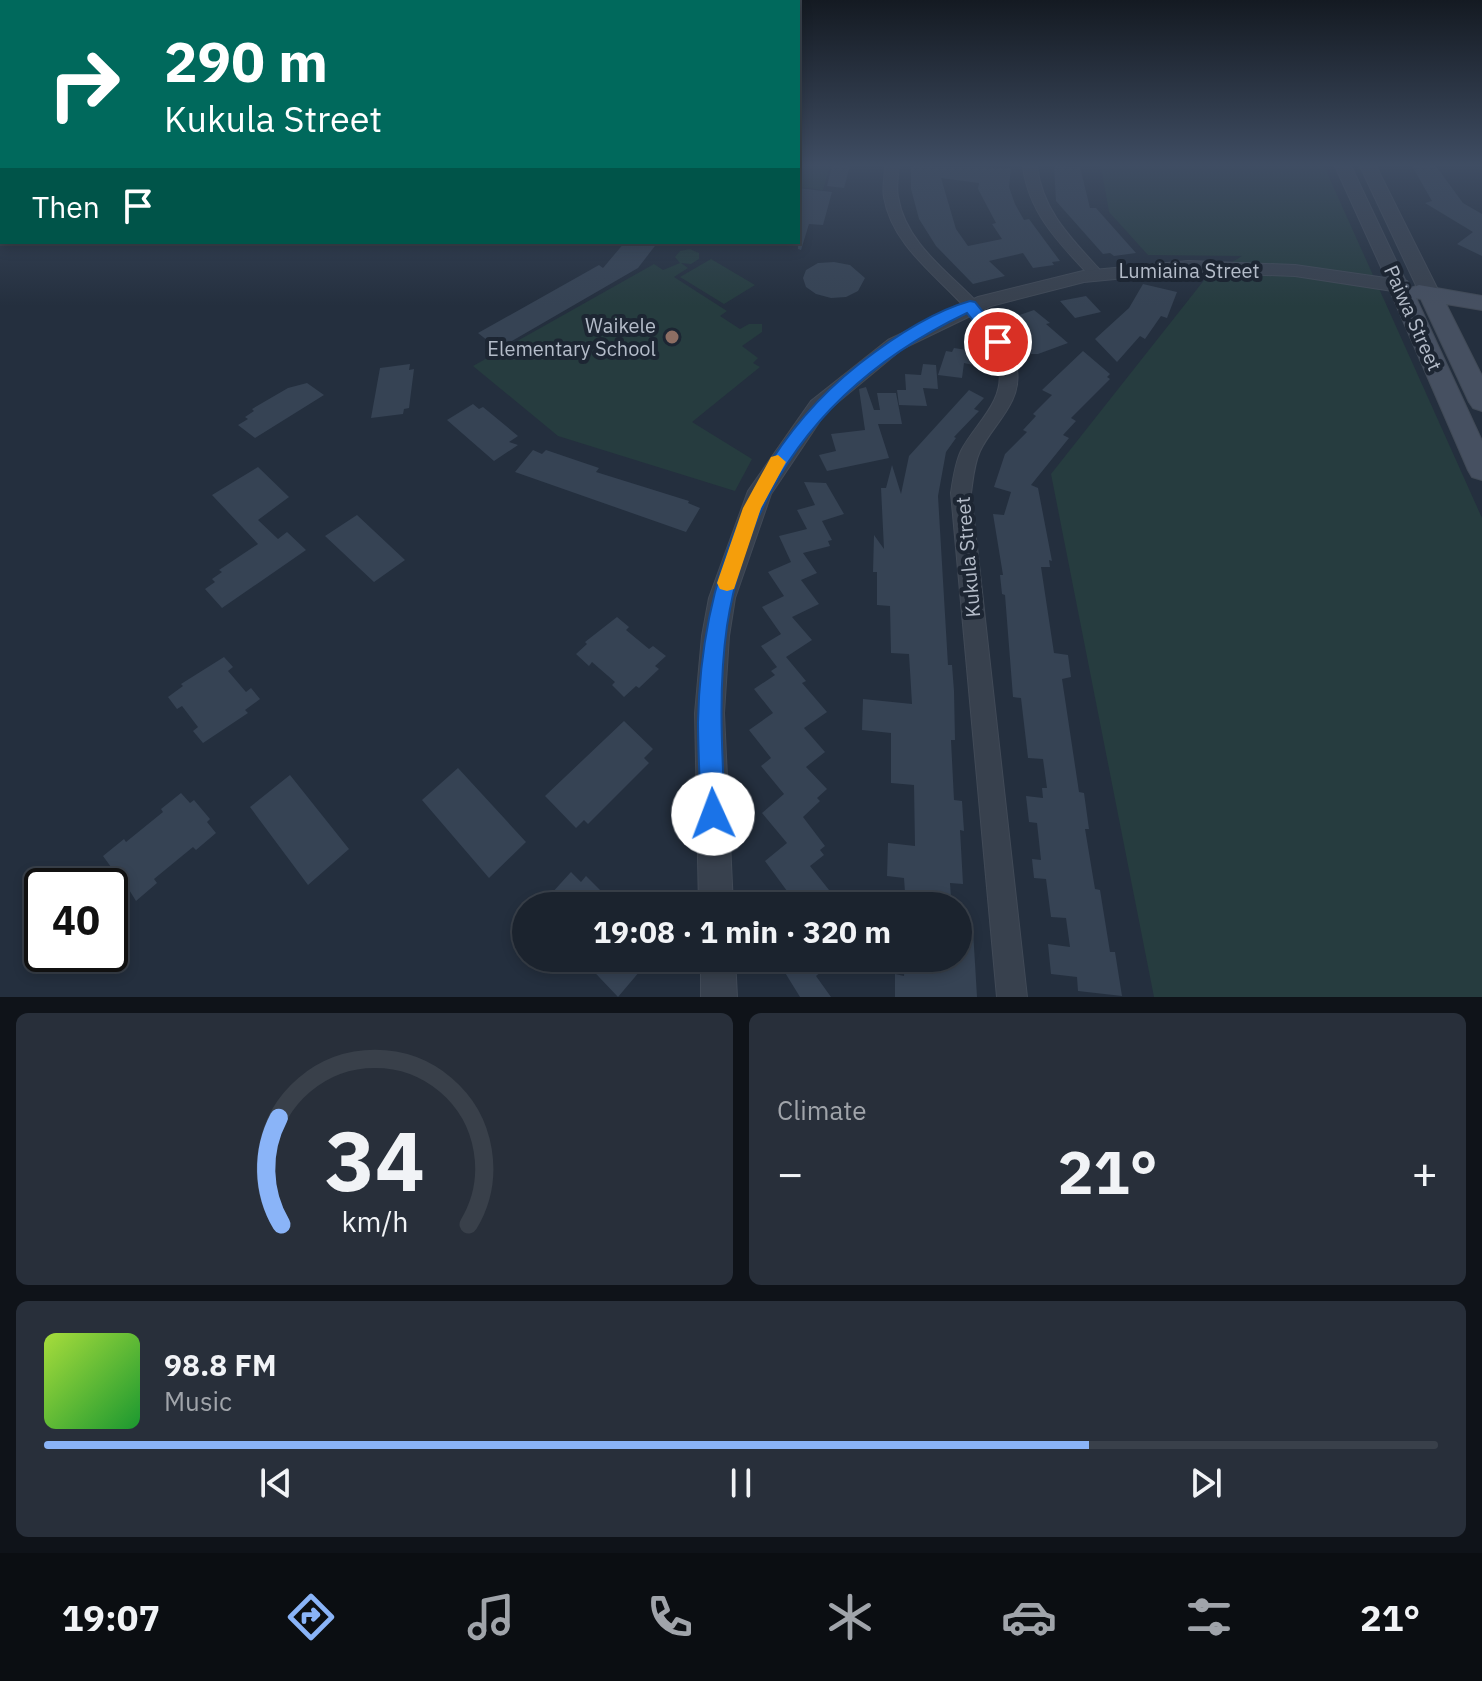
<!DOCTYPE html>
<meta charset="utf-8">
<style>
body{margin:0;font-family:"IBM Plex Sans",sans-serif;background:#282f3a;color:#f1f3f6;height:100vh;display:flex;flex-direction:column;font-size:30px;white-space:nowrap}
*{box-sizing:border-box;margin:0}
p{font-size:26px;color:#a0a4aa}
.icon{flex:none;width:44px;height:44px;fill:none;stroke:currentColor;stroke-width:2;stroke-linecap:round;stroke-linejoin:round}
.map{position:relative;height:997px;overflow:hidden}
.panel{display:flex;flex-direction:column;gap:16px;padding:16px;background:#0f1319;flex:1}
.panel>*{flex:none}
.banner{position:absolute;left:0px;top:0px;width:800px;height:244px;box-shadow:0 4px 12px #0003,0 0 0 2px #39404a;background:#00695c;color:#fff;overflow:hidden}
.speed{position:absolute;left:24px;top:868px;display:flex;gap:16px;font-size:40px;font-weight:700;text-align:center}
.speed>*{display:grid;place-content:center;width:104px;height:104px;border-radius:50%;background:#1b232e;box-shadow:0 4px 12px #0003,0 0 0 2px #39404a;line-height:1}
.speed .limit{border:4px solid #111;border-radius:12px;background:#fff;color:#111}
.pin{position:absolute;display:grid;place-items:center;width:68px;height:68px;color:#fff;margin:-34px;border:4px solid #fff;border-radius:50%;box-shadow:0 2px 8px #0007}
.me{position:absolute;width:88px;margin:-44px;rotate:358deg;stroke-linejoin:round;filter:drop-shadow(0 0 6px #0008)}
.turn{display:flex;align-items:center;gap:28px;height:168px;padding:0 32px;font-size:36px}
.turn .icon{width:104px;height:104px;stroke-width:2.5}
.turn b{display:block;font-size:56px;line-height:68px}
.then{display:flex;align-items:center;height:76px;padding:0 32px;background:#0003;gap:16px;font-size:30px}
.big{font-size:60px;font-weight:800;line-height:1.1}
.panel .tile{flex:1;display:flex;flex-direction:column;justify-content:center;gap:12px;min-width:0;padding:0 28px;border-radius:12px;background:#282f3a}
.panel .dial{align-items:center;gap:0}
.dial svg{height:208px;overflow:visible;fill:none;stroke:#39404a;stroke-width:7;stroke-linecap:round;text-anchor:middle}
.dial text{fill:#f1f3f6;stroke:none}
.song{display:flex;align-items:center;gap:24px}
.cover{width:96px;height:96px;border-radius:12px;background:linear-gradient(135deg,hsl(80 70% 55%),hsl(130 70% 35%))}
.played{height:8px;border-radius:4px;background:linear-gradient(90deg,#8ab4f8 75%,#39404a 75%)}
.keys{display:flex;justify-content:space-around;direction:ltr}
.heat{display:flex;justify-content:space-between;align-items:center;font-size:44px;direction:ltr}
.panel .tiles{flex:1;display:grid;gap:16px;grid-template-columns:1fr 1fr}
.tile:last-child{grid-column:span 2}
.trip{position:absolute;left:512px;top:892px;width:460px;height:80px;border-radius:40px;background:#1b232e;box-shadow:0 4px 12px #0003,0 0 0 2px #39404a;font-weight:800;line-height:80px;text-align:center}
.dock{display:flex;height:128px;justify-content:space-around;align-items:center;background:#0b0e12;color:#a0a4aa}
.dock .icon{width:56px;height:56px}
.dock .active{color:#8ab4f8}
.dock b{font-size:36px;color:#f1f3f6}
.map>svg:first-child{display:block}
.green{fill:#263c3f}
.building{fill:#364354;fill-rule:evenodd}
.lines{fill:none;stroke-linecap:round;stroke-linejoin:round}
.minor-casing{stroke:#414a57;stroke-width:2}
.tertiary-casing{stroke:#414a57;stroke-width:2}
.secondary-casing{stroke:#414a57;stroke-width:2}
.minor{fill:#38414e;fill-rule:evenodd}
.tertiary{fill:#38414e;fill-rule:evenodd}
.secondary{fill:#465061;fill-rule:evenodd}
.route{fill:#1a73e8;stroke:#114b97;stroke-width:2}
.slow{fill:#f59e0b}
.education-dot{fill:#8d6e63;stroke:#1d2633;stroke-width:3}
.labels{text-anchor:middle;stroke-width:8;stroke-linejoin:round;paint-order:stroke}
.street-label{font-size:20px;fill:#b4bcc9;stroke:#1d2633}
.poi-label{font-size:20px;fill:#b4bcc9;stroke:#1d2633;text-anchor:end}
</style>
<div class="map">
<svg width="1482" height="997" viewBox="0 0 1482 997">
<rect width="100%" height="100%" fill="#242f3e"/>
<path class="green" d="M798,166h32l-7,24 -25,-3z
M1101,166h223l158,352v479h-328l-103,-523 154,-195 37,-23 -94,-1 -39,-43z
M690,249l9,4v6l-8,5 -10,-1 7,5 -14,9 53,34 -7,5 20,13 9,-5h13v8l-20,14 16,12 -5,5 7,4 -68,55 60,37 -17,32 -177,-55 -85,-70 181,-102 9,6 17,-7 -5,-6 5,-6z
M711,259l44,26 -31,19 -44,-27z"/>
<path class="building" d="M832,166h18l-6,22 -17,-2z
M911,166l100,2 -2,19 6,17 9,16 5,-1 31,42 -8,1 2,3 -21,3 -10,-15 -34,8 16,15 -32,8 -37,-38 -17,-27 -8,-30zM941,178l38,5 -1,6 18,34 -4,1 10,15 -34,7 -12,-17z
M1054,166l26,1 10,41h6l40,45 -22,3 -4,-3 -7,1 -47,-53z
M1412,166h24l27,37 19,11v42l-25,-12 16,-12 -48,-29 7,-2z
M798,188l34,4 -9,33 -14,-1 -8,26 -3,-1z
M625,242h33l-20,26 -140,81 -20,-16 121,-68 4,3z
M834,262l16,3 15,13 -7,13 -12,6 -15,1 -15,-4 -10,-7 -3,-9 3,-8 12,-7z
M1143,284l34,8 -10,26 -6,-2 -16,23 -5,-3 -23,26 -22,-23 34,-31z
M1086,296l15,16 -26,6 -15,-17z
M1034,310l16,13 -4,1 22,19 -30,11h-8l-11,-11 10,-6 -21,-18z
M954,348l32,5 -4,14 -18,-4 -2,15 -24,-3 8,-24 6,1z
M1083,351l27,23 -3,3 3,2 -39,39 5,3 -13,14 6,3 -38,47 7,3 14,73 -3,-1 1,7h-9l13,86 14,2 3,22 -9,2 17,113 5,1 5,36h-4l10,60 5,1 10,62h5l7,44 -44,-5 -1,-14 -26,-3 -3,-30 22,3 -4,-29 -15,-1 -5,-38 -12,-1 -2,-19 9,1 -4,-37 -8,-1 -3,-26 17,2 -1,-10h5l-4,-29 -15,-1 -7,-60 -8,-1 -8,-102 -3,-1 -2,-19h3l-10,-61 11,1 7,-23 -17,-5 11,-33 22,-22 -4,-2 13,-14 -3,-2 19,-19 -10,-5z
M410,364l-1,6 5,-1 -5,39 -5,1 -1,5 -32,4 9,-50z
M923,364l13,1 2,24 -15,-1 4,18 -28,-1 -2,-15h9l-1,-16 16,1z
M307,383l17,12 -69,43 -17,-13 10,-6 -3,-2 9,-6 -2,-2 36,-21z
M866,387l8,23h6l-3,-17h19l6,31h-24l11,34 -62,13 -8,-16 17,-4 -5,-17 34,-4 -6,-41z
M969,390l15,8 -10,11 5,2 -25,26 2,1 -10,14 -8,44 10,169h4l2,26 1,49h-4l3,60 8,1 2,30 -4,-1 3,54 -13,-1 1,15 -46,-6 -1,-14 -17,-2 1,-33 27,3 -1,-61 -23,-2v-50l-29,-3 1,-31 49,5 -3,-50 -18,-1 -1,-47 -13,-1v-33h-4l1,-37 10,14 -3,-61h5l6,-23 9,29 8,-38z
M473,404l6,5 4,-2 35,29 -9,6 9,3 -24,16 -47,-41z
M533,450l9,4 4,-4 53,18 -3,4 93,29 -1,2 12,5 -14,24 -171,-60z
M258,467l31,30 -31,23 20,19 9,-7 19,18 -84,58 -17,-19 10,-7 -3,-3 10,-7 -3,-2 39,-26 -46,-49z
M804,482l22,1 18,31 -22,7 10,19 -4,1 2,5 -27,7 14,20 -16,7 18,24 -27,13 20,23 -26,17 20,24 -4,2 25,29 -23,16 21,24 -19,15 21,22 -10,9 3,3 -17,16 22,29 -5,4 4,5 -14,11 23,29 -5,4 5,7h-64l18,-15 -22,-30 22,-18 -25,-30 22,-19 -23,-28 10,-8 -22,-28 24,-17 -19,-24 21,-14 -4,-4 6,-4 -16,-21 20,-12 -19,-27 22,-11 -16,-24 23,-10 -12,-26 28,-7 -10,-19 18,-5z
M357,515l48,45 -31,22 -49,-46z
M617,617l12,10 -3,3 23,19 4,-3 13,10 -11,10 4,3 -20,19 -3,-2 -12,11 -12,-12 3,-3 -23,-20 -3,4 -13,-12 11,-10 -2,-2z
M224,657l9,10 -5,4 18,21 5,-4 9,11 -15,11 3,3 -45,30 -10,-12 5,-4 -16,-21 -5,3 -9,-12 15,-11 -2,-2z
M624,721l29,28 -9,9 5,5 -61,61 -4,-4 -8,8 -31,-32z
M458,768l68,74 -37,36 -67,-78z
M290,775l59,74 -41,36 -58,-78z
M181,793l9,10 4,-3 16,19 -3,3 9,11 -20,17 -3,-3 -39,32 3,4 -21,18 -8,-13 -6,6 -16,-22 5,-5 -8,-11 21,-17 2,3 37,-30 -2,-3z
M571,872l10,10 5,-6 30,30h-76z
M958,929l15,1 4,67h-82v-23l9,2 1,-18h53z
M581,958h70l-33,39z
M776,958h62l-22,18 15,21h-31z"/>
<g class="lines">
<defs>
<path id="minor" d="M885,166h14c-1,10 -3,22 -1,31 12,72 107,100 119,173 5,33 -24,54 -37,81 -6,13 -7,28 -9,42l56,504h-30l-46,-504c2,-14 4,-29 10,-42 13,-26 44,-49 38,-82 -12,-71 -103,-100 -115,-172 -2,-9 1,-21 1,-31z
M1023,166h14c5,44 34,72 62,103v6h-10c-30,-32 -61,-63 -66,-109z"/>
<path id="tertiary" d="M1335,166h16l57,120 -2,4 -7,2 -104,-16 -107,-4 -104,10 -93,24 -89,43 -76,63 -55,82 -36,104 -6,38 -5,77 9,193h-34l-4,-193 7,-77 7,-38 39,-107 63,-90 77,-61 90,-43 105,-26 105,-10 107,4 91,13z
M1360,166h16l65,130 -3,4h-14l-3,-4z
M701,958h34l2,39h-36z"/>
<path id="secondary" d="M1399,279l8,2 4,7 8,-3 63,11v14l-36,-6 36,72v35l-9,-3 -4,-6 -48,-103 -5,-1 66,143v39l-10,-3 -4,-7 -80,-184 3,-5z"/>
</defs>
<use href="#minor" class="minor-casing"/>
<use href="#tertiary" class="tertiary-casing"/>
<use href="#secondary" class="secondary-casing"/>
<use href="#minor" class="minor"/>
<use href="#tertiary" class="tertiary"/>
<use href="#secondary" class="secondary"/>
</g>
<linearGradient id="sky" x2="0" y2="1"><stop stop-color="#141a22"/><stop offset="0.54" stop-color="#3f4d63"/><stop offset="1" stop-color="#3f4d63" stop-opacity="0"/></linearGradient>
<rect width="1482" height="306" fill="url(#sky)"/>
<path class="route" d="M970,301l5,1 29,36v7h-11l-26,-32c-132,63 -217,165 -240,313 -9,62 -5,125 -2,188l-4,8 -8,4 -9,-4 -3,-8c-1,-31 -3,-61 -3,-92 3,-139 50,-270 161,-358 32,-25 72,-52 111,-63z"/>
<path class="slow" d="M778,455l8,7 -25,46 -27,81 -7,2 -7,-2 -3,-6 26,-75 28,-51z"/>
<circle class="education-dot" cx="672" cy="337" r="8"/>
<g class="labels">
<g class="street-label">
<text x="1189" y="278">Lumiaina Street</text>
<text transform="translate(1413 318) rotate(66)" y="7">Paiwa Street</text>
<text transform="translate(968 557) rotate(-95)" y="7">Kukula Street</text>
</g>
<g class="poi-label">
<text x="656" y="333">Waikele<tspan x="656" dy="23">Elementary School</tspan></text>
</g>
</g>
</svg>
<div class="speed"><div class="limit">40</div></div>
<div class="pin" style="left:998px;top:342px;background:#d93025"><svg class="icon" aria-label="arrive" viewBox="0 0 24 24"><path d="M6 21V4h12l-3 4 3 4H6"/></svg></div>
<svg class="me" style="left:713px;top:814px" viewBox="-20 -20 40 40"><circle r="19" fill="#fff"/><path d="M0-13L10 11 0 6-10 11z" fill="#1a73e8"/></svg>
<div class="trip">19:08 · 1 min · 320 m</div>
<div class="banner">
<div class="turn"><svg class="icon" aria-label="right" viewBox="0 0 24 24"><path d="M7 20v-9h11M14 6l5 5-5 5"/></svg><div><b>290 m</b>Kukula Street</div></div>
<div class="then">Then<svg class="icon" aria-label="arrive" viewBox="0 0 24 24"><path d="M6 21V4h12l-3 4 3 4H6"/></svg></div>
</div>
</div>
<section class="panel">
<div class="tiles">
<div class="tile dial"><svg viewBox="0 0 100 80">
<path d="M14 69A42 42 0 1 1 86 69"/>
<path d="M14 69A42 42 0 0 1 13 28" stroke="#8ab4f8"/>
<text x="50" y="56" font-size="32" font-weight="700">34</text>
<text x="50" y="72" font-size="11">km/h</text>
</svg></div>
<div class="tile"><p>Climate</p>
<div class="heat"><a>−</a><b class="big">21°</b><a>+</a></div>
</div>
<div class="tile">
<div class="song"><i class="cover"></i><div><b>98.8 FM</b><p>Music</p></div></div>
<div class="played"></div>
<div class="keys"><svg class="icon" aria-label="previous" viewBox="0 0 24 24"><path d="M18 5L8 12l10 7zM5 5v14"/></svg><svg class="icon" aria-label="pause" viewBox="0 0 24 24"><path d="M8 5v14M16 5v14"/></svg><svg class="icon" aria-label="next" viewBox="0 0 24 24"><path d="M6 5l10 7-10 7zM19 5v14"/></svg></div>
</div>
</div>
</section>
<nav class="dock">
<b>19:07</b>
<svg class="icon active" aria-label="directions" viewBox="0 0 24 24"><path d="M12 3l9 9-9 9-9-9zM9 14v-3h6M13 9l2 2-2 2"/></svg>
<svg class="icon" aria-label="music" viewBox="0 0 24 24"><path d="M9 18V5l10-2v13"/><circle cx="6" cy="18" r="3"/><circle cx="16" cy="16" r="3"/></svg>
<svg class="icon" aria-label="phone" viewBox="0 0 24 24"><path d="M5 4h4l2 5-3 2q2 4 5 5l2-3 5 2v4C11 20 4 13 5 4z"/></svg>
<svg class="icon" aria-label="climate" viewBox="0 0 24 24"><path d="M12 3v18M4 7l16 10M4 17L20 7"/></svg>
<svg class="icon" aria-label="car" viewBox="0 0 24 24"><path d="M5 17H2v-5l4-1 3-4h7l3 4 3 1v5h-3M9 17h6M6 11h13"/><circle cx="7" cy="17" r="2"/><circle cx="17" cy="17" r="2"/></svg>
<svg class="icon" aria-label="filters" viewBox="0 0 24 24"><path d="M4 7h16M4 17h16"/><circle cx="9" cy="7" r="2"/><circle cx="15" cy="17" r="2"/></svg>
<b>21°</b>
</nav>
